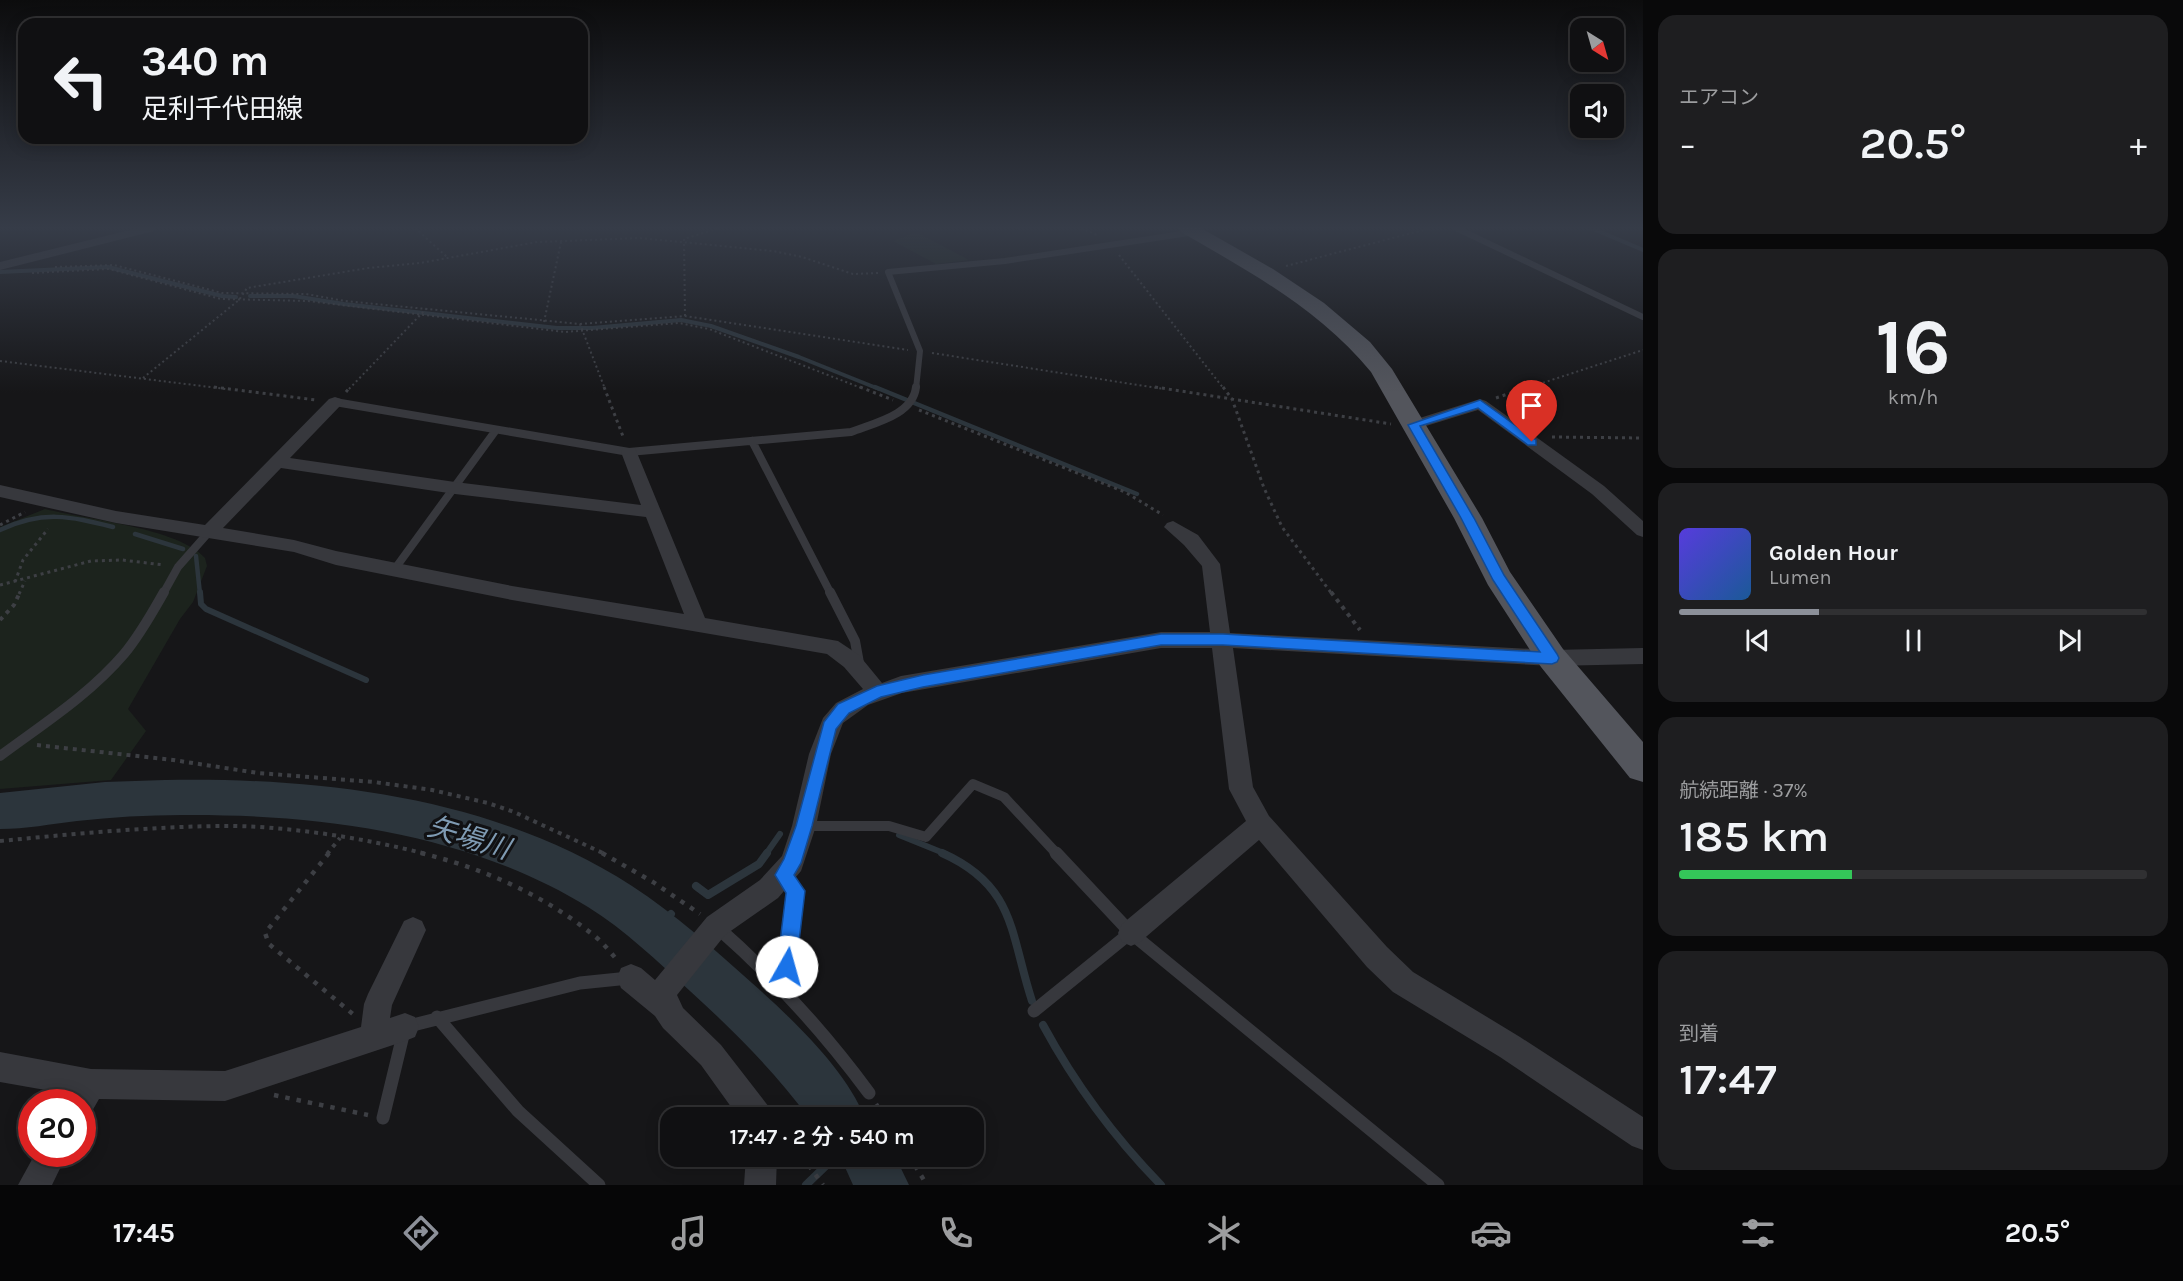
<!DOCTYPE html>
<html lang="ja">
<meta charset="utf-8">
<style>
body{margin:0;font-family:Karla,"Noto Sans JP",sans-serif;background:#1e1e20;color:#f1f3f6;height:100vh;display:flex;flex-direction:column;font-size:22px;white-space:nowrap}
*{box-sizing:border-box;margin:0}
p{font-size:20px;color:#9c9d9f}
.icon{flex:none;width:33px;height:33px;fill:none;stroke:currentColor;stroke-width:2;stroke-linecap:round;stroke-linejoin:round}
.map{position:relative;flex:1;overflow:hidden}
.drawer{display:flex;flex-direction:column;gap:15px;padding:15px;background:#09090a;width:540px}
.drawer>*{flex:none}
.guide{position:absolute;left:18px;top:18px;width:570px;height:126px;border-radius:18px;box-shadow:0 3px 15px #0003,0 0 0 2px #303032;background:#101012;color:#f1f3f6;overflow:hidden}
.needle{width:39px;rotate:143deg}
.controls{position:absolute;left:1570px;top:18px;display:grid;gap:12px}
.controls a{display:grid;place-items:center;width:54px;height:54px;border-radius:12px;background:#101012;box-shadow:0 3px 15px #0003,0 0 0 2px #303032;font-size:30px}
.speed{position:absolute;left:18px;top:1089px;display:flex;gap:12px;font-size:30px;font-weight:700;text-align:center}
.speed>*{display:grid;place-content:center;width:78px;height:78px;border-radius:50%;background:#101012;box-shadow:0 3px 15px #0003,0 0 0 2px #303032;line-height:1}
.speed .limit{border:9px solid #d22;background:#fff;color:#111}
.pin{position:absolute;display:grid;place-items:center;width:51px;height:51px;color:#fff;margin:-62px -26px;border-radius:50% 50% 50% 0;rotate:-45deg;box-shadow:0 0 6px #0007}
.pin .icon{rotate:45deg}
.me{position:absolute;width:66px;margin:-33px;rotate:7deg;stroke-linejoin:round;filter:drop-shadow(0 0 4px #0008)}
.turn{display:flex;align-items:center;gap:21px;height:126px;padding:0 24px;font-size:27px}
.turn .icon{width:78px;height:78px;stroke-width:2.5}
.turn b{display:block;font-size:42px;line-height:51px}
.big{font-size:45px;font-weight:600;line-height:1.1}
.drawer .card{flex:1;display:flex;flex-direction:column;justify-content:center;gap:9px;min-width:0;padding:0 21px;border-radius:18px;background:#1e1e20}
.drawer .dial{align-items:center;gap:0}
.dial b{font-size:78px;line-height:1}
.song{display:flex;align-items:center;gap:18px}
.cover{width:72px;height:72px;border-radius:9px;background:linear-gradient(135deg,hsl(250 70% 55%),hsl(210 70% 35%))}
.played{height:6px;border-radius:3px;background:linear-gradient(90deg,#8c9099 30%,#303032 30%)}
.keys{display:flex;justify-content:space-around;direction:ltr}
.heat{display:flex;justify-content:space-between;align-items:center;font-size:33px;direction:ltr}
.charge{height:9px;border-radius:4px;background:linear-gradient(90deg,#34c759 37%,#303032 0)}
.trip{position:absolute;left:660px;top:1107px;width:324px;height:60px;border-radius:18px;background:#101012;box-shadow:0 3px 15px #0003,0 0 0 2px #303032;font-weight:600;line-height:60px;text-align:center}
.menu{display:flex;height:96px;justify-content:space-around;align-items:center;background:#060607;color:#9c9d9f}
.menu .icon{width:42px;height:42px}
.menu .selected{color:#8c9099}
.menu b{font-size:27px;color:#f1f3f6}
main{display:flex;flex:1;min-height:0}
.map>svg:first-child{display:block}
.green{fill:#1c231d}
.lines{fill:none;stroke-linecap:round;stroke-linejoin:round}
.stream-far3{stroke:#2c353c;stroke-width:4}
.stream-far2{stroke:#2c353c;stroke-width:4.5}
.stream-far1{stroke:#2c353c;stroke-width:6}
.stream{stroke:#2c353c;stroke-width:8}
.river{fill:#2c353c;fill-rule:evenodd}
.path-far3{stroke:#3d3f44;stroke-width:2;stroke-dasharray:2 3;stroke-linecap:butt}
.path-far2{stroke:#3d3f44;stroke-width:3;stroke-dasharray:3 4;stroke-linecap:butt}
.path-far1{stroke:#3d3f44;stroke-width:4;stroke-dasharray:4 5;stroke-linecap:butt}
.path{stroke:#3d3f44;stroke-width:4.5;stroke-dasharray:4.5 7;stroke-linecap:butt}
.lane-far3{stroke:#37383d;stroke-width:6}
.lane-far2{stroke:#37383d;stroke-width:8}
.lane-far1{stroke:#37383d;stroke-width:10}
.lane{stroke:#37383d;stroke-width:13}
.street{fill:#37383d;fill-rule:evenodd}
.primary{fill:#53555c;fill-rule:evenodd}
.route{fill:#1a73e8;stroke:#114b97;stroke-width:1.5}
.labels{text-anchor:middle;stroke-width:6;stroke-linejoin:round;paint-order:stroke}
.near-water-label{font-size:28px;font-style:italic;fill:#7f9bb3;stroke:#111113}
</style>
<main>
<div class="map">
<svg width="1643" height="1185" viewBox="0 0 1643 1185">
<rect width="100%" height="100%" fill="#161618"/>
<path class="green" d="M916,232l53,28h1l-34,4 -43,-23z
M45,509c39,10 134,19 160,49l2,8 -14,36 -13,17 -52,90 18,22 -35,49 -111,9v-262z"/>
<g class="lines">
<path class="stream-far3" d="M1591,228l52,22
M0,272l108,-5 114,29 14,1
M250,296h43l51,8 213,24h35l89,-8 30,6 88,31 80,32"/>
<path class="stream-far2" d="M875,387l262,107
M0,530c43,-20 69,-14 113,-3
M135,534l48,15
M196,556l4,38"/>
<path class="stream-far1" d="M200,592l1,12 5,5 160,71
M899,835l47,19
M766,854l14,-20"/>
<path class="stream" d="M942,853c74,33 68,81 90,148
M696,886l12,9 51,-31 8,-11
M657,931l14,-17
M1043,1025c32,59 71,112 118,160
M806,1185l30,-29"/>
<path class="river" d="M165,780c158,-3 332,18 467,106 43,28 82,63 120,97 40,36 93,85 113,135h-56c-35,-47 -76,-88 -119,-127 -33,-30 -65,-61 -102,-84 -121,-74 -267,-93 -406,-92 -35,0 -70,2 -105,6 -26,3 -51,8 -77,8v-36l105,-11z
M840,1156h55l14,29h-56z"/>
<path class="path-far3" d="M415,228l32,29
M1081,228l16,7
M1119,255l105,134
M1286,266l145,-38
M55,267l59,-2 108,28 84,1 39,7 235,23 25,65
M32,273l77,-4 112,30 87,2 257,31 114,-9 30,6 155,60
M685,316l-1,-77 35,-11
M544,322l17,-80
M580,324l105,-8 223,34
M932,353l232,36
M0,361l226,28
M143,378l96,-78 8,-12 121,-20 52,-5 117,-21 103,-4 133,13 29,6 51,17 25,-1
M349,389l77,-80
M1524,389l119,-39"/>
<path class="path-far2" d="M214,387l102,13
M604,387l20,52
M860,387l33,13
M1155,387l236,37
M1223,387l9,12 32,89 18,39 50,67
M346,392l4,-5
M1496,398l32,-11
M919,410l206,82 38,23
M1552,437l91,1
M0,525l25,-13
M15,582l8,-22 25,-31
M0,585l91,-24 31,-1 42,5
M19,594l6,-13"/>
<path class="path-far1" d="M1331,592l29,38
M0,620l14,-15 6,-13
M37,745l136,15 85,13 116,9 58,8 56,13 26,9 91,42
M0,841c72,-7 146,-14 219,-15 64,-1 145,12 207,28
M327,854l13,-16"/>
<path class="path" d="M329,853l-64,80 4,11 85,71
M421,853c61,15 121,41 171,81 10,7 18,18 26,27
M602,853l51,29 47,32
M274,1095l94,20
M876,1104l9,14
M802,1156l21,29
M909,1156l18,29"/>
<path class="lane-far3" d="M1456,228l187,89
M916,389l4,-38 -32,-79 117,-11 190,-29"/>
<path class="lane-far2" d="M335,402l294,50 222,-20c23,-9 62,-17 65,-45
M752,441l79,153
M394,570l102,-140
M163,594l15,-27 30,-34"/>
<path class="lane-far1" d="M830,592l25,49 4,22
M0,756c43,-32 89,-61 124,-102 16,-19 28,-41 40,-62
M805,826h84l37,11 47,-53 31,13 53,57"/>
<path class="lane" d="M1056,853l75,80 307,252
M784,875l12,16 -9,76
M717,927c57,50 107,105 152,166
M1034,1011l95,-77
M437,1017l81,94 81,74
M383,1118l22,-91 175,-44 49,-5"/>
<path class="street" d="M138,228h18l-2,3 -154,39v-8z
M335,397l6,2 2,3 -2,3 -51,53 165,24 186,23 -20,-53 2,-4h12l70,170 133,23 21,14 23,28 19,-7 260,-44h49l-8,-66 -18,-21 -20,-18 3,-4 6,-2 25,14 22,29 10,69 322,17 91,-2v16l-91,2 -319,-18 20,139 16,29 118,131 26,25 107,65 123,80v33l-11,-4 -132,-89 -107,-65 -26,-25 -108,-127 -119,102 -9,4 -9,-4 -4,-9 4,-9 124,-103 -17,-32 -17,-141h-51l-259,45 -34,12 -25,18 -12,31 -15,72 -15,45 -23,27 -53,37 -48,60 6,13 38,37 48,62 4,11h-34l-38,-53 -38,-37 -8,-12 -34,-28 -4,-10 4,-10 10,-4 10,4 14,12 52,-63 53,-37 22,-24 10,-30 17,-72 14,-36 13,-15 27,-14 -19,-22 -17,-13 -315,-54 -176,-35 -42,-13 -178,-29 -116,-26v-12l116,26 89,14 124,-126zM281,468l174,26 191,23 38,97 -172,-28 -176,-35 -42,-11 -71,-12z
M1480,399l6,2 118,85 39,35v16l-6,-2 -45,-41 -114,-84 -65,20 -8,-5 2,-3z
M413,917l9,4 4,9 -34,75 -2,13 15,-5 10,4 4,10 -4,10 -10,4 -180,60 -126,-2 -8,14 -9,3v-14h-17l3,-8 -68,-12v-30l91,17 134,2 136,-44 3,-23 4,-10 36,-73z
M35,1154h32l-15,31h-34z
M746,1156h31l-1,29h-32z"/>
<path class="primary" d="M1179,228h22l72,41 51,34 46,39 22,27 90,149 28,54 53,77 80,93v40l-13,-4 -89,-111 -53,-82 -34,-67 -83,-146c-52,-63 -121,-100 -190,-140z"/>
</g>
<linearGradient id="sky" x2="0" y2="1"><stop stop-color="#0c0c0d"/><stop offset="0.58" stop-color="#363c48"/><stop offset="1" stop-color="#363c48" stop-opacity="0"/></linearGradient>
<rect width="1643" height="393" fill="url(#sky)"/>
<path class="route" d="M1480,400l56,40v5h-8l-50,-37 -58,18 54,92 30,57 53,79 2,4 -2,4 -5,2 -329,-19h-62l-238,42 -42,10 -32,16 -13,16 -24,97 -11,37 -7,12 11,16 -9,76 -3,7 -6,3 -7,-3 -3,-7 9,-74 -11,-18 9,-16 12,-33 28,-104 14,-18 39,-18 46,-11 238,-41h62l317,18 -47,-72 -32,-62 -53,-93z"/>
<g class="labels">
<g class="near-water-label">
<text transform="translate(469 837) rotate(17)" y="10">矢場川</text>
</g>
</g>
</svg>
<div class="controls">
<a><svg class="needle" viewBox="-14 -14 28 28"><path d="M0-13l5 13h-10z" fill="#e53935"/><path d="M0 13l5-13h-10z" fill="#9c9d9f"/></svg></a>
<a><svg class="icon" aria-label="sound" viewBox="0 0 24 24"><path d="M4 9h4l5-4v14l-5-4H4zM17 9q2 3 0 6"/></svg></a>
</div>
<div class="speed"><div class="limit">20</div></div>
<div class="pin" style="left:1532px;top:442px;background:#d93025"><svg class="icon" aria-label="arrive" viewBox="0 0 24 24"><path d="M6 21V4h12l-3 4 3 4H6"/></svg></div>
<svg class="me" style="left:787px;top:967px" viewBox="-20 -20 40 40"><circle r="19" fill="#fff"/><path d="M0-13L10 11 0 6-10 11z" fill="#1a73e8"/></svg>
<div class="trip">17:47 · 2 分 · 540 m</div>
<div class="guide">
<div class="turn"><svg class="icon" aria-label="left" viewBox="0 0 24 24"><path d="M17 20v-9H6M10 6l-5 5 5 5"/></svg><div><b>340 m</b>足利千代田線</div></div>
</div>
</div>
<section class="drawer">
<div class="card"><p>エアコン</p>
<div class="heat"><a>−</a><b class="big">20.5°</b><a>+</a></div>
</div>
<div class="card dial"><b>16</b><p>km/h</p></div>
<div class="card">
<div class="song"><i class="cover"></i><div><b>Golden Hour</b><p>Lumen</p></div></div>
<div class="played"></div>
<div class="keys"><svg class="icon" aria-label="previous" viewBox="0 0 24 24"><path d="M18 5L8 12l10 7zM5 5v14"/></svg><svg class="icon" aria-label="pause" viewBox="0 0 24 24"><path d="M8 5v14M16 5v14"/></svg><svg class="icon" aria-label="next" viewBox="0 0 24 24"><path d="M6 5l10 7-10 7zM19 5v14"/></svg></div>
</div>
<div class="card"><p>航続距離 · 37%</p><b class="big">185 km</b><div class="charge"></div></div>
<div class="card"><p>到着</p><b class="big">17:47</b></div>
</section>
</main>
<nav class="menu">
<b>17:45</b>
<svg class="icon selected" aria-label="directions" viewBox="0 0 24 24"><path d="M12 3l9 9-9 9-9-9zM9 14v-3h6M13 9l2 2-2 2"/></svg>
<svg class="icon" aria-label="music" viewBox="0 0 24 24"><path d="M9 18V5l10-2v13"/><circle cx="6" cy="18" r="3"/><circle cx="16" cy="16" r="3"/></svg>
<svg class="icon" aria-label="phone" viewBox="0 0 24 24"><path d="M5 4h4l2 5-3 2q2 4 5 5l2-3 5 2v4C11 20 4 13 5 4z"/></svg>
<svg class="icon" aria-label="climate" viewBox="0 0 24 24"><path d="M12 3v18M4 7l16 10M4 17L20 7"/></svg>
<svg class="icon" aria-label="car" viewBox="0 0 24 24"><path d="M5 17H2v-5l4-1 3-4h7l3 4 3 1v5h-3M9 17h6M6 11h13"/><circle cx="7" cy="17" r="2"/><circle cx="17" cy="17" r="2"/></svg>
<svg class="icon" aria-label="filters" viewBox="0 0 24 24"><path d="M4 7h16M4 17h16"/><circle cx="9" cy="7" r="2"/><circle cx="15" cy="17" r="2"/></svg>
<b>20.5°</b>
</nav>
